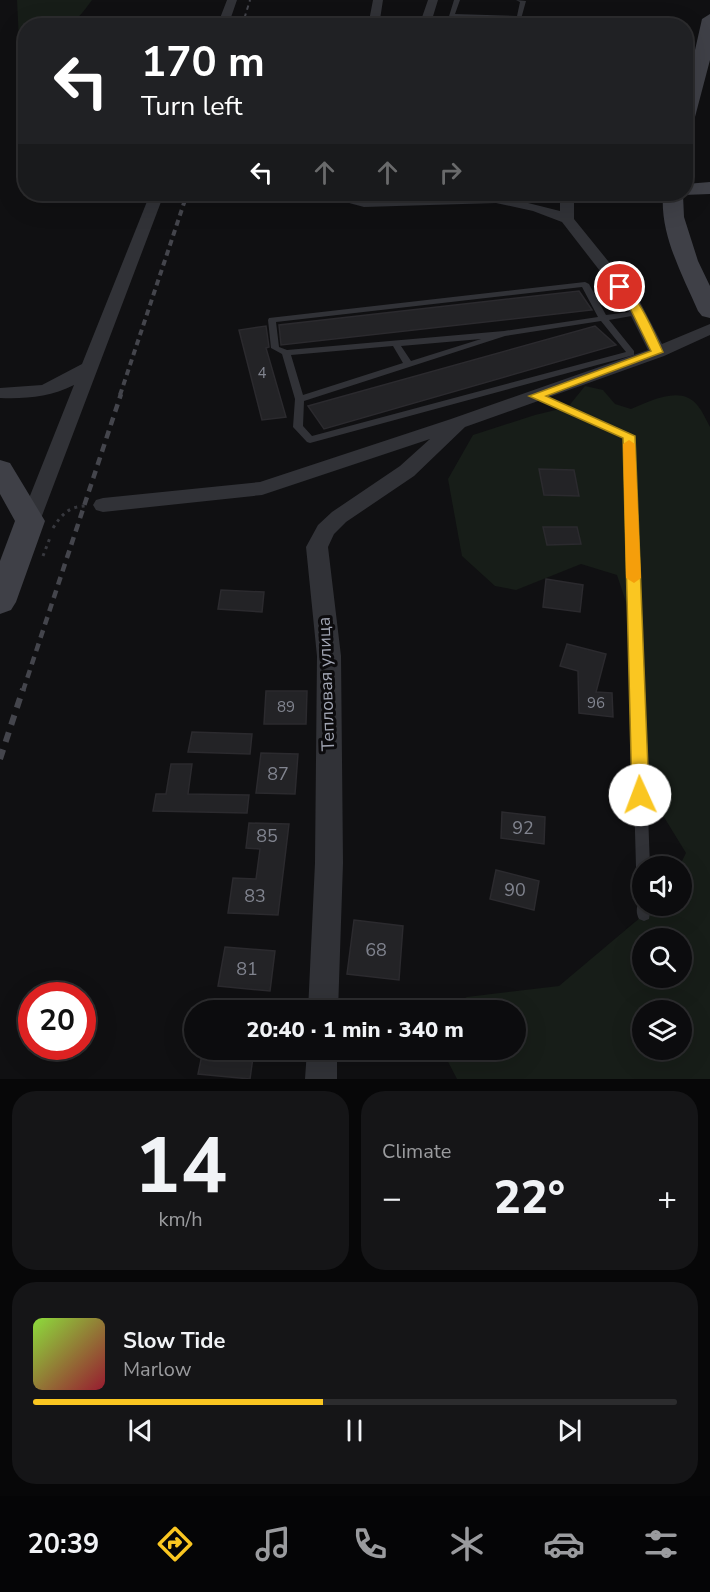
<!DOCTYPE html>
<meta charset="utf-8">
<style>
body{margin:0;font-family:"Nunito Sans",sans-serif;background:#151517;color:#f1f3f6;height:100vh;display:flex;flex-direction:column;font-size:22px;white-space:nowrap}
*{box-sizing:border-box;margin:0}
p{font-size:20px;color:#9a9b9e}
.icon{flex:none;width:33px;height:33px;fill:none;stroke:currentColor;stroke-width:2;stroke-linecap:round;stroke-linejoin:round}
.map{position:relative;height:1079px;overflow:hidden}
.sheet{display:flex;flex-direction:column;gap:12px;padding:12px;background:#070708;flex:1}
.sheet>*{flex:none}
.hud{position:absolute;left:18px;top:18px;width:675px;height:183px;border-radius:24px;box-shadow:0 6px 24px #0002,0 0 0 2px #2c2c2e;background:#202124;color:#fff;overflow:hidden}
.tools{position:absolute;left:632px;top:856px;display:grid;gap:12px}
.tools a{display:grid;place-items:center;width:60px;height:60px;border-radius:50%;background:#0c0c0e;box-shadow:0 6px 24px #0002,0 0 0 2px #2c2c2e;font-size:30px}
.speed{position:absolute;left:18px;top:982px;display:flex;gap:12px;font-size:30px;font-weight:700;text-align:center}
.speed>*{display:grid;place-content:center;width:78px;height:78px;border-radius:50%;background:#0c0c0e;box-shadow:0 6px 24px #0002,0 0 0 2px #2c2c2e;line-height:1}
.speed .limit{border:9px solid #d22;background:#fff;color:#111}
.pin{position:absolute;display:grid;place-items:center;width:51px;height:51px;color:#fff;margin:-26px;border:3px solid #fff;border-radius:50%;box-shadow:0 2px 6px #0007}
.me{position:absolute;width:66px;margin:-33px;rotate:358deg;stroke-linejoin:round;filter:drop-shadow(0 0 4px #0008)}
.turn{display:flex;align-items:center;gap:21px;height:126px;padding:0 24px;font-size:27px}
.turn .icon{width:78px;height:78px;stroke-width:2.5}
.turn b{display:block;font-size:42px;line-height:51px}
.lanes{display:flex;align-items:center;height:57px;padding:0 24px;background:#0003;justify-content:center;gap:30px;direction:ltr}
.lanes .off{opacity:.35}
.big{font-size:45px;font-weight:800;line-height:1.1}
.sheet .tile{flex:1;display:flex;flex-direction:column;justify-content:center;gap:9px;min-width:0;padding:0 21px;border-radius:24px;background:#151517}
.sheet .dial{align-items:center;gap:0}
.dial b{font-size:78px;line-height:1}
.song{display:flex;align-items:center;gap:18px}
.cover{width:72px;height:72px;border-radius:9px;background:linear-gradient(135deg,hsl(90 70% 55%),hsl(350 70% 35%))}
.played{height:6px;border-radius:3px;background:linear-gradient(90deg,#fac621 45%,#2c2c2e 45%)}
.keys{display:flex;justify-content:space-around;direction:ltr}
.heat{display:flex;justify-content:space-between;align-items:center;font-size:33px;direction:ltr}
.sheet .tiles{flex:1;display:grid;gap:12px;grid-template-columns:1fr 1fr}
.tile:last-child{grid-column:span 2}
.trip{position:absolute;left:184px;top:1000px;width:342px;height:60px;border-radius:30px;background:#0c0c0e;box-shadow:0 6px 24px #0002,0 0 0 2px #2c2c2e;font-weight:800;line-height:60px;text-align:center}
.tab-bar{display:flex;height:96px;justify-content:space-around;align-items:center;background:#050506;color:#9a9b9e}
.tab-bar .icon{width:42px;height:42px}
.tab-bar .current{color:#fac621}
.tab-bar b{font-size:27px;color:#f1f3f6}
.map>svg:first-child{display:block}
.green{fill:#171d18;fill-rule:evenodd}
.building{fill:#232326;stroke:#2b2a2e;stroke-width:1.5}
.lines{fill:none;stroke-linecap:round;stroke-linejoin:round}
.path{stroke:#37383e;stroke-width:3;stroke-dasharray:3 4.5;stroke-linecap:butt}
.lane{fill:#313237;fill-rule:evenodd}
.street{fill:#313237;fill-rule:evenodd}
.secondary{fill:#3f4047;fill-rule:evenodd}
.rail-far3{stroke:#44454c;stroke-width:2;stroke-dasharray:4.5 4;stroke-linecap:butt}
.rail-far2{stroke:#44454c;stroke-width:4;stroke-dasharray:6 4.5;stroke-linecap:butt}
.rail-far1{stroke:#44454c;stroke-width:4.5;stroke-dasharray:8 6;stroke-linecap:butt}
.rail{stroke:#44454c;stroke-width:6;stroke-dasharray:10 8;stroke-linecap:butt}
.route{fill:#fac621;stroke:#a28115;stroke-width:1.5}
.slow{fill:#f59e0b}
.labels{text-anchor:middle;stroke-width:6;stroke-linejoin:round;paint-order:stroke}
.number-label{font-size:15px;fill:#81848f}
.street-label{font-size:18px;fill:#a1a5b3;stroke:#0c0b0d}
.near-number-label{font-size:18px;fill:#81848f}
</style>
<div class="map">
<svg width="710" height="1079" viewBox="0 0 710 1079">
<rect width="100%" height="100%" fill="#101012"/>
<path class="green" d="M17,0h75c-23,33 -29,26 -66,26l-1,32 -5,4z
M585,386l18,4 12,14 16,5c19,-8 51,-25 67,-3 5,6 8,14 12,21v652h-253l-15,-29h74v-39h-77l28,-14 92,-11 95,-80h27v-39h-2l7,-14 -38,-62 -9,-150 -22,-66 -36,-11 -65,26 -21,-4 -33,-30 -14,-77 25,-44 62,-20 33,-8zM642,939h39v39h-39zM642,1011h39v39h-39z"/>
<path class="building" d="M579,291l13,19 -311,35 -2,-20z
M266,326l3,21 -3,1 20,69 -24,3 -23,-90z
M595,326l21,19 -292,84 -16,-23z
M539,469l35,1 5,26 -35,-1z
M543,527h34l4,17 -34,1z
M546,579l37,6 -3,27 -37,-5z
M221,590l43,2 -2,20 -44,-3z
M567,644l39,10 -10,38 16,1 1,24 -34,-4 -1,-42 -18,-5z
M266,691h41l-1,33h-42z
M192,732l60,2 -2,20 -62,-2z
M261,753l37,1 -3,40 -39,-1z
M171,764h21l-4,30 61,1 -2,18 -94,-2 3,-17h10z
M502,812l43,5 -1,27 -43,-6z
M249,823l40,1 -11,91 -50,-2 5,-35 23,1 4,-30 -14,-1z
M496,870l43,11 -5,29 -44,-11z
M354,920l49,6 -4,54 -52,-6z
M225,947l50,4 -5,40 -52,-5z
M203,1050h51l-4,29 -52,-5z"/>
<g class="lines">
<path class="path" d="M53,528c9,-14 16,-22 34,-22
M43,556l8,-21"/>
<path class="lane" d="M454,0h6l-5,14 62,2 3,-14 -4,-2 10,1 -5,18 -67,-1 -2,8h-6z
M585,282l4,2 17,31 31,-4 4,2 -4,2 -28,5 25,31v4l-324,88 -3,-1 -14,-15 2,-28 -13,-45 -11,-6 -3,-28 1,-2zM582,287l16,30 -94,14 -217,19 -8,-3 -3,-25zM601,321l25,31 -314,84 -9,-10 1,-25 201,-65zM481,339l-70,22 -10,-15zM393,346l10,17 -100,32 -12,-40z
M535,392l97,42 2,2 16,431h-8v6l-4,-2 -2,-4 -12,-429 -92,-41 -2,-2z
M642,900v6h9l-2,13 -5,2 -5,-2c-3,-6 -3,-11 0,-18z"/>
<path class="street" d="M227,0h10l-9,26h-11z
M373,0h10l-4,26h-11z
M428,0h10l-8,26h-11z
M150,194h14l-124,327 -3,5 -7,2 -7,-2 -3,-5 54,-136c-24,12 -48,14 -74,13v-10l42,-3 40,-21z
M325,194h21l19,5 131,-4 64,16v-17h14v25l64,79 24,46 48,-20v11l-46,21 -199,71 -51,49 -68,46 -12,12 -6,13 13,109 2,207 -5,148h-30l7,-148 2,-207 -11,-109 12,-22 14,-13 68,-46 30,-27 -168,56 -159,17 -7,-2 -3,-5 3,-5 7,-2 157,-16 191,-63 197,-69 -24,-48 -62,-80 -29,-11 -37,-8 -132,4 -37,-10z
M307,1050h30v29h-32z"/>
<path class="secondary" d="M710,14v46l-15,57 -3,4 -6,1v-32l16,-71z
M710,182v12l-27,1 1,22 14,44 12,25v32l-8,-2 -4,-5c-16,-37 -38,-76 -35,-117h23v-10z
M0,460l10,3 35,58 -29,81 -5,8 -11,4v-53l15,-40 -15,-27z"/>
<path class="rail-far3" d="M242,26l8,-26"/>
<path class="rail-far2" d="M120,395l67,-201"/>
<path class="rail-far1" d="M23,691l98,-297"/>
<path class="rail" d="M0,759l23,-70"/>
</g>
<path class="route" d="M620,284c17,7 35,51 43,68l-117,44 89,40 14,359 -3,5 -6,2 -6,-2 -2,-5 -9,-357 -94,-42 122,-45 -24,-49 -12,-15z"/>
<path class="slow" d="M629,440l6,4 6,134 -7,5 -8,-5 -3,-134z"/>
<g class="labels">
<g class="number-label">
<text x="262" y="378">4</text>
<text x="596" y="708">96</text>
<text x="286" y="712">89</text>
</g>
<g class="street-label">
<text transform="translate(326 684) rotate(-92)" y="6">Тепловая улица</text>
</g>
<g class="near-number-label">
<text x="278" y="780">87</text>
<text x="523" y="834">92</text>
<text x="267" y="842">85</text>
<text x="515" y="896">90</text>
<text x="255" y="902">83</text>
<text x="376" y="956">68</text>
<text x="247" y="975">81</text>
</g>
</g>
</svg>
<div class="tools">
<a><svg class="icon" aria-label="sound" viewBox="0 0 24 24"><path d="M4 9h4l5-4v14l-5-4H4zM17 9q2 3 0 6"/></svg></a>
<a><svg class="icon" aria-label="search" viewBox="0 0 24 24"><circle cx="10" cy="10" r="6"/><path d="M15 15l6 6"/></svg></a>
<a><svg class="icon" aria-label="layers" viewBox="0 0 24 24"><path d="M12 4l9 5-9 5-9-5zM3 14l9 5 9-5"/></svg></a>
</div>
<div class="speed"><div class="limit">20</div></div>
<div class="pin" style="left:620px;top:287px;background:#d93025"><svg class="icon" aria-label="arrive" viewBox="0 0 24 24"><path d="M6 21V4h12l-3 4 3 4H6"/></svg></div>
<svg class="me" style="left:640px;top:795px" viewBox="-20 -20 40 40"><circle r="19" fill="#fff"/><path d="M0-13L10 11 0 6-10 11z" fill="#fac621"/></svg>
<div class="trip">20:40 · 1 min · 340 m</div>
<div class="hud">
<div class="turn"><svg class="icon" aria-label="left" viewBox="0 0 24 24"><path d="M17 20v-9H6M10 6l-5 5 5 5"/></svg><div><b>170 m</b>Turn left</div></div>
<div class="lanes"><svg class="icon" aria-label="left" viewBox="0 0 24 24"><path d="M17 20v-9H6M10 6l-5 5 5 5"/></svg><svg class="icon off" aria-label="ahead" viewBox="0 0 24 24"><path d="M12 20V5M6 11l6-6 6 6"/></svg><svg class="icon off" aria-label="ahead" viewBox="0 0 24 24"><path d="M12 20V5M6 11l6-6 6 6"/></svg><svg class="icon off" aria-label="right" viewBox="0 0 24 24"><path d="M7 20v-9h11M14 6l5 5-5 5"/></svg></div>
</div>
</div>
<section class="sheet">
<div class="tiles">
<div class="tile dial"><b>14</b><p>km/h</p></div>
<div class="tile"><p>Climate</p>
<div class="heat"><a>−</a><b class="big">22°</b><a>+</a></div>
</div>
<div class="tile">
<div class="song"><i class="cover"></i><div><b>Slow Tide</b><p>Marlow</p></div></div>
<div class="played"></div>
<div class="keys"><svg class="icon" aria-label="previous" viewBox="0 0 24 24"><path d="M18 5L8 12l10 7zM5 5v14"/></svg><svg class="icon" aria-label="pause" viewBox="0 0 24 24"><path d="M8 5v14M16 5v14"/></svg><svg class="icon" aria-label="next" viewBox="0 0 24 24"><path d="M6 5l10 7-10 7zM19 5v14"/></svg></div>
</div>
</div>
</section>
<nav class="tab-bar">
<b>20:39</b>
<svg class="icon current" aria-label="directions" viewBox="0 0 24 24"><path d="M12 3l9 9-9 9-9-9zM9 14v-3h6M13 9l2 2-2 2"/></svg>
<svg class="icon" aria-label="music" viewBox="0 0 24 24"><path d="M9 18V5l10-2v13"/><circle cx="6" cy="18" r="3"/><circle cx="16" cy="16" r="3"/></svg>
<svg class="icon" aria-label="phone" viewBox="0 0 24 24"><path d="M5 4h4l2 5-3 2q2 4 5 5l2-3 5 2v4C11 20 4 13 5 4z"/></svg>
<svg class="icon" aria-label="climate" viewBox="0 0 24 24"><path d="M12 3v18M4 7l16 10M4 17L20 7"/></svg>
<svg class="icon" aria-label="car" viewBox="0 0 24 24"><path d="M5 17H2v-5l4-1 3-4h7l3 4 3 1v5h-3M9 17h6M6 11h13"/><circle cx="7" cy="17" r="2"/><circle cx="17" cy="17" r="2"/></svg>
<svg class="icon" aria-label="filters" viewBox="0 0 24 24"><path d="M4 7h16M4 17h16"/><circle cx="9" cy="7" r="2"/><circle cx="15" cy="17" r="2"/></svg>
</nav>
